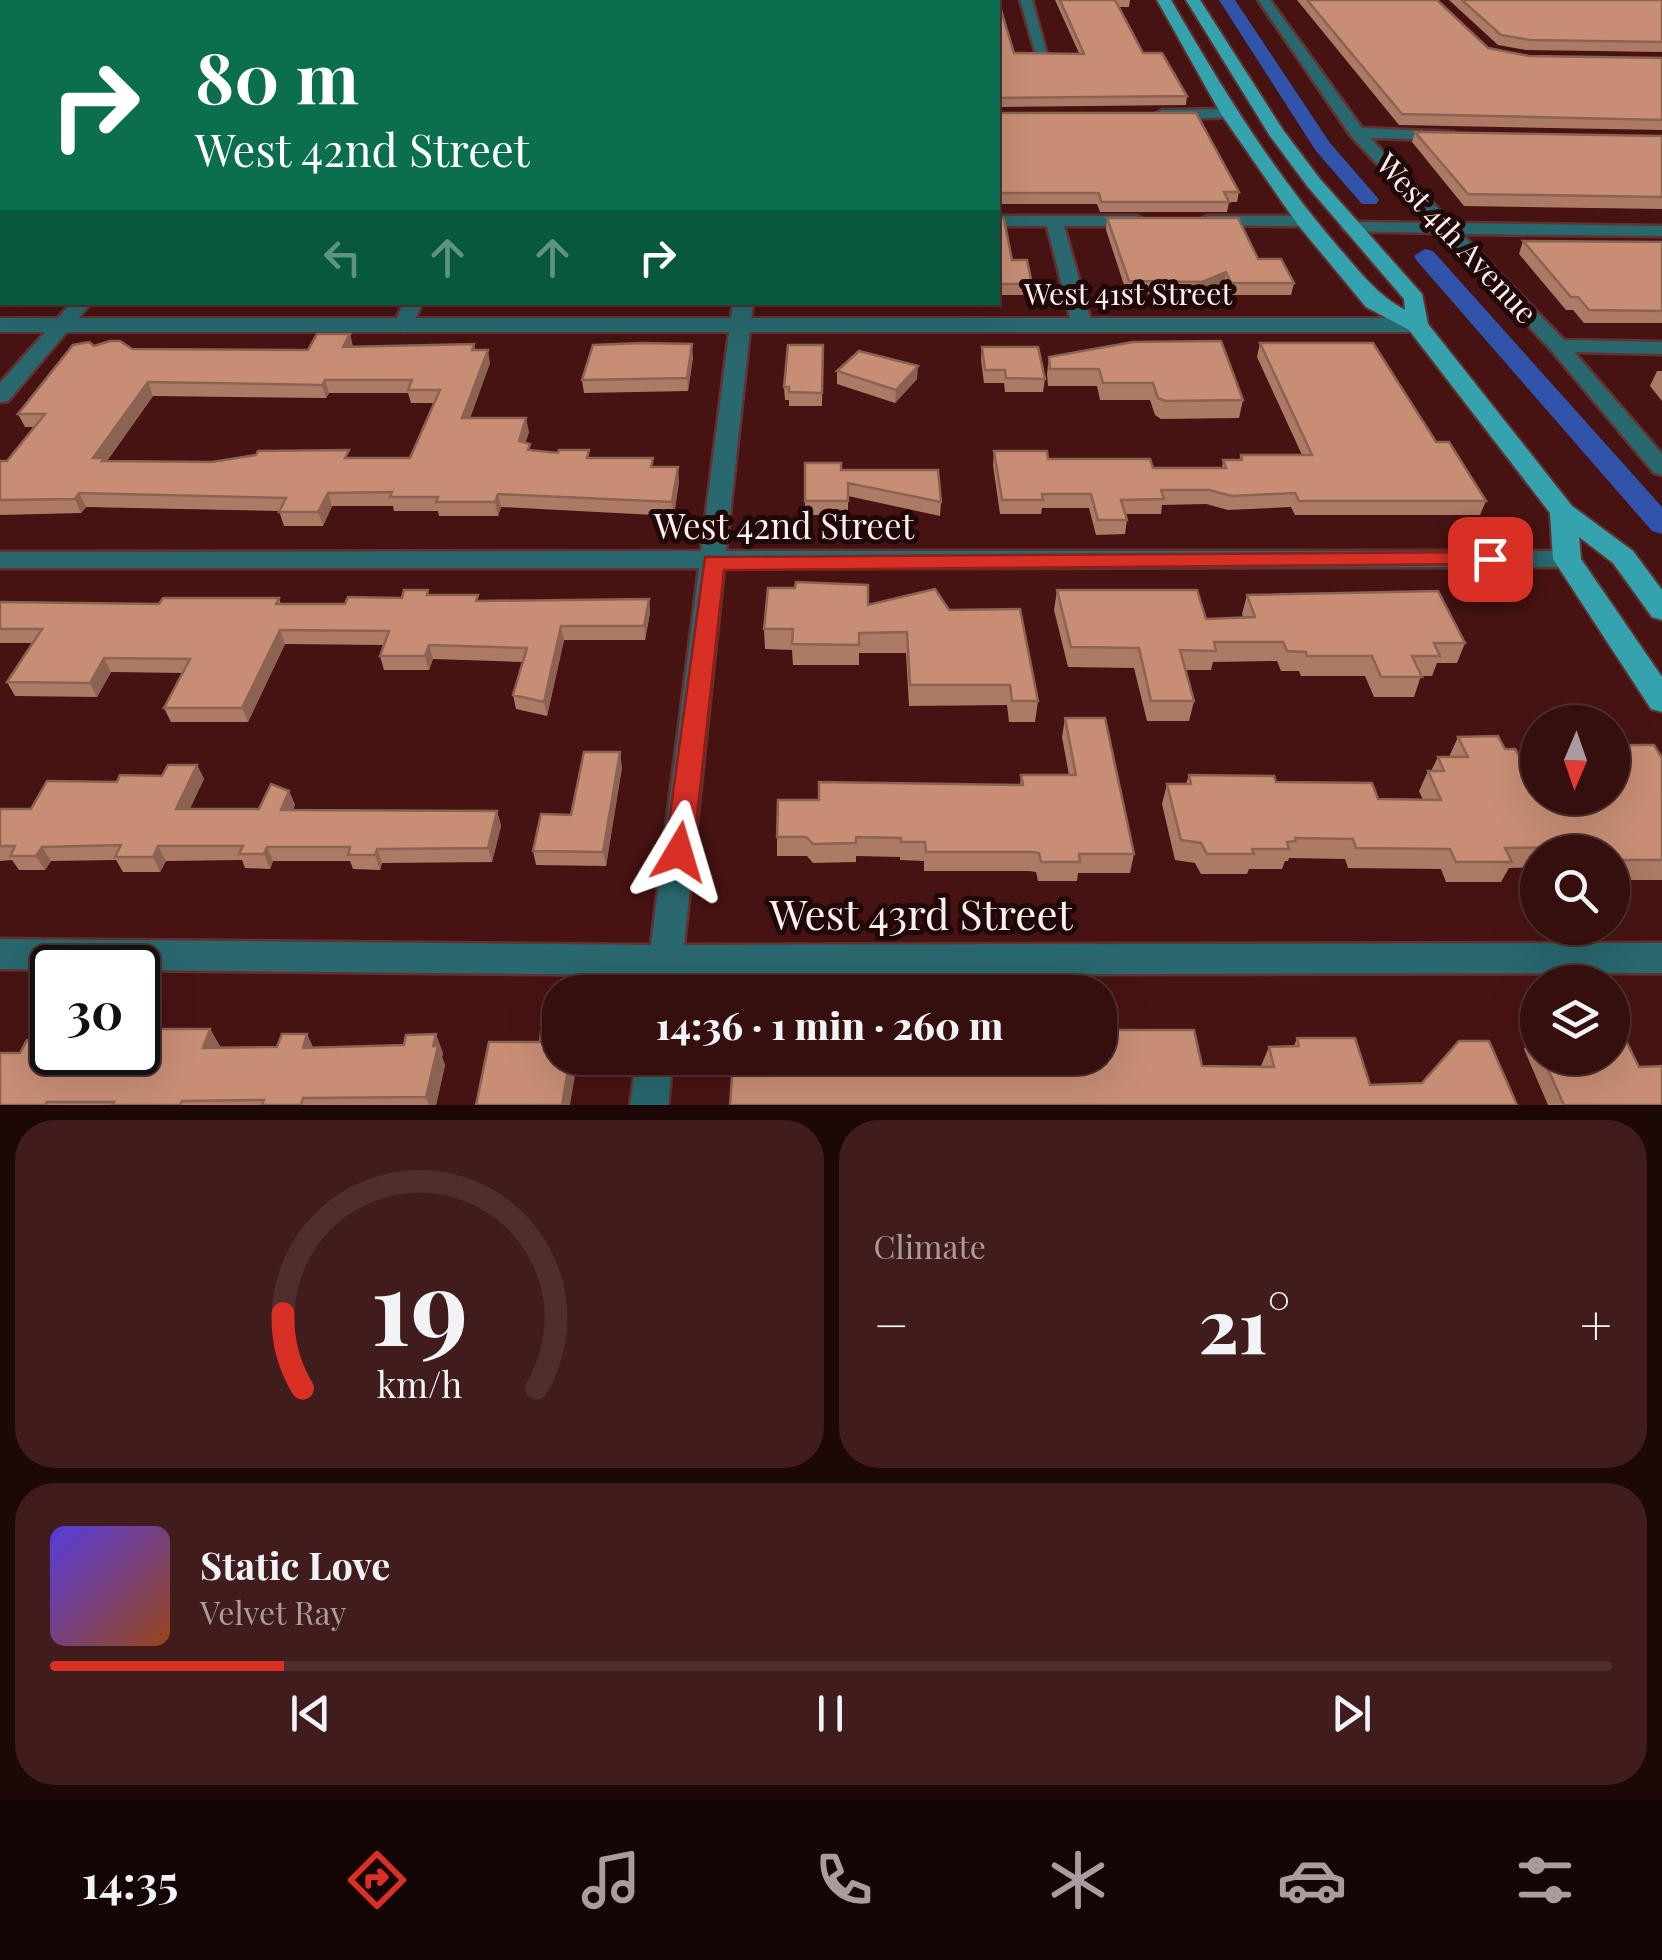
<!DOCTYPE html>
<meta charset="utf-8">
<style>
body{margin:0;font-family:"Playfair Display",serif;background:#401c1c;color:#f1f3f6;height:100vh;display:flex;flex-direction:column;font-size:38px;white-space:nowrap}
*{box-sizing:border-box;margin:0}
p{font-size:32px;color:#aa9c9e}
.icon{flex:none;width:55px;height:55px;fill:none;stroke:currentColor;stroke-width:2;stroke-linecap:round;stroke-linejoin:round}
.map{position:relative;height:1105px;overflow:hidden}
.drawer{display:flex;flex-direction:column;gap:15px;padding:15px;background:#1d0808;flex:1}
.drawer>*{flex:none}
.top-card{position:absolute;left:0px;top:0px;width:1000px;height:305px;box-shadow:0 10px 40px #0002,0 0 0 2px #4f2e2e;background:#0b6e4f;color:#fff;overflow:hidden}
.needle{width:65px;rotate:182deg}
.controls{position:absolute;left:1520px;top:705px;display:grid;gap:20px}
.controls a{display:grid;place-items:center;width:110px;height:110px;border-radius:50%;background:#350e0e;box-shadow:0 10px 40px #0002,0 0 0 2px #4f2e2e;font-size:50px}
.speed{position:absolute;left:30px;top:945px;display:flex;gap:20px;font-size:50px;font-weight:700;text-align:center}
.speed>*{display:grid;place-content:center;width:130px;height:130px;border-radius:50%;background:#350e0e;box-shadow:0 10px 40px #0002,0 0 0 2px #4f2e2e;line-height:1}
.speed .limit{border:5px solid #111;border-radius:15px;background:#fff;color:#111}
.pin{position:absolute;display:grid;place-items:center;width:85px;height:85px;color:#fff;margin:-42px;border-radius:20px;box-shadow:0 5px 15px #0006}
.me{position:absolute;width:110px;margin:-55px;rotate:7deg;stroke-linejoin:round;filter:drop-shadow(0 0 8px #0008)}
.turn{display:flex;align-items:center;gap:35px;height:210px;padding:0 30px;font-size:45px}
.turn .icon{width:130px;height:130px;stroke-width:2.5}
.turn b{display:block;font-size:70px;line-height:85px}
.lanes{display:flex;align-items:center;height:95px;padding:0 30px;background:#0003;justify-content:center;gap:50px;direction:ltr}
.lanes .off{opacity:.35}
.big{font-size:75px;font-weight:800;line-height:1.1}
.drawer .card{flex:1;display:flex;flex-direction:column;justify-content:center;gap:15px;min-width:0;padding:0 35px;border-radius:40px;background:#401c1c}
.drawer .dial{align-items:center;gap:0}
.dial svg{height:260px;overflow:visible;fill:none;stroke:#4f2e2e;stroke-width:7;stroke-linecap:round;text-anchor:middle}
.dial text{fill:#f1f3f6;stroke:none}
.song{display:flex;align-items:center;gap:30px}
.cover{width:120px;height:120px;border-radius:15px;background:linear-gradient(135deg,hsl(250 70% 55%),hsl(20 70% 35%))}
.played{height:10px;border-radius:5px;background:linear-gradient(90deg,#d93025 15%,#4f2e2e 15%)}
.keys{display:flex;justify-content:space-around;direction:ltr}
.heat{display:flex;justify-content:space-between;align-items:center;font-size:55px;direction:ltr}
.drawer .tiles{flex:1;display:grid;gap:15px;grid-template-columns:1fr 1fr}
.card:last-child{grid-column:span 2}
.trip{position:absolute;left:542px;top:975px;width:575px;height:100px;border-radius:40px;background:#350e0e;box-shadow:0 10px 40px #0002,0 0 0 2px #4f2e2e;font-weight:800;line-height:100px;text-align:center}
.dock{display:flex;height:160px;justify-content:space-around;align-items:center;background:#150606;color:#aa9c9e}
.dock .icon{width:70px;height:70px}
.dock .current{color:#d93025}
.dock b{font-size:45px;color:#f1f3f6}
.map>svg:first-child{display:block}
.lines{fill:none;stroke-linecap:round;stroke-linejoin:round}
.canal{fill:#3154aa;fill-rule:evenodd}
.minor-casing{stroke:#613231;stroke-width:5}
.tertiary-casing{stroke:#613231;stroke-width:4}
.primary-casing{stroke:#613231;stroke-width:4}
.minor{fill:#28686e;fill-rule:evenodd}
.tertiary{fill:#28686e;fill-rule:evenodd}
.primary{fill:#34a3ae;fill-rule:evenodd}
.wall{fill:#ac7a65;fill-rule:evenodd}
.shaded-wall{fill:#8c6352}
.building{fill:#c88e75;stroke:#8c6352;stroke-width:2.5;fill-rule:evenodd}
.route{fill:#d93025;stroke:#8d1f18;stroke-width:2.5}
.labels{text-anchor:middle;stroke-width:10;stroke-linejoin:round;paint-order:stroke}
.far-street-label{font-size:30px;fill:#fff0ef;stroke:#1f0807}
.street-label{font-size:35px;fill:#fff0ef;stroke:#1f0807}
.near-street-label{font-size:42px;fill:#fff0ef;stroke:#1f0807}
</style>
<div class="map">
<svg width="1662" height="1105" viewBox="0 0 1662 1105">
<rect width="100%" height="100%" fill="#471312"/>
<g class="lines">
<path class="canal" d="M1219,0h16l95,143 46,53 3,4 -3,4h-14l-46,-53z
M1425,249l8,2 229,256v27l-10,-3 -235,-270 -3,-5z"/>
<defs>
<path id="minor" d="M852,0h12v2h-12z
M1020,0h12l16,58 -12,-3z
M1258,0h12l92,128 91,4 2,3 -8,5 -77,-2 82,85 210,3v10l-200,-2 102,106 98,2v12l-88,-2 88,102v21l-8,-2 -103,-123 -109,-117 -97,-2 -3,-4 9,-5 81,1 -81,-87z
M1229,109l8,5 -3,3 -72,3 -8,-5 8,-5z
M998,216h139l9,5 -9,5h-73l28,99 -10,6 -10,-6 -25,-99h-49z
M1207,216h98l9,5 -9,5 -104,-1 -3,-4z
M72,302h20l-84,99 -8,1v-19z
M404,302h19l-13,28 -7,2 -10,-6z
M733,302h20l-27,249h841l13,8 -13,8 -843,1 -40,377 978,-2v30l-981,2 -2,17h-34l2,-17 -647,-6v-30l651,6 48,-377h-699v-16l701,-1z
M637,1058h36l-5,47h-38z"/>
<path id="tertiary" d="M0,318h1417l11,7 -11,7h-1417z"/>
<path id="primary" d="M1157,0h14c50,87 102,172 168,248 21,24 38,47 66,62l-1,-11 -96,-112 -38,-51 -84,-136h14l83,130 37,49 102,115 6,30 144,182 61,45 29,39v30l-10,-3 -39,-54 -34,-26 2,22 81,118v35l-11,-3 -98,-150 -3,-46 -141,-183 -43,-23 -68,-82 -77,-111z"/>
</defs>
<use href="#minor" class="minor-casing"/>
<use href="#tertiary" class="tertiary-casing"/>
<use href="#primary" class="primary-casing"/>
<use href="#minor" class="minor"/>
<use href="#tertiary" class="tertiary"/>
<use href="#primary" class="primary"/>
</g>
<path class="wall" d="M0,0h315l-2,2h-311v20h-2z
M886,0h112l16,53h65l-24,-53h75l-1,7h-11l25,46 44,43 -1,9 -188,2v-105h-112z
M1297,0h140l51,48 41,8 133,2v72l-263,-5z
M1449,0h213v52l-136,-2 -28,-5z
M0,66h2v236h-2v-192l1,-1 -1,-1z
M998,113l241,79 -2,10h-8l-2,10h-127l-3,-8h-97l-1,8 -1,2z
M1415,132l247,4v73l-198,-3 -52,-64z
M998,216l14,44 20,24 -1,11h-33z
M1107,218l151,41 36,24 -3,12h-62l-5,-11 -24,10h-73l-21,-64z
M1523,241l139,1v81h-78l-11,-13h-7l-47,-56z
M350,334l3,13 121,-3 1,6 15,13 -20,55 59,14 -4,11 6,7 123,17 25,14 -5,35 -173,-9 -3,9h-59l-1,-5h-44l-1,-5h-61l-9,20h-39l-5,-15 -193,-4 -5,6 -81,2v-54h7l27,-34h-9l-7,-13 76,-68 38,3 176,1zM329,393h79l3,10h23l-24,55 -198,4 -105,-1 46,-65 173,2z
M1260,343l176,99 50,59 -6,14h-185l-4,-8 -63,3 -22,-6 -44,1 -1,9h-35l1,6 -2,14 -29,1 -7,-27h-47l-1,6h-41l-7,-49 1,-14 54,8 105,9h69l1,-8h16l2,-5h61l-45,-98z
M823,345l-1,61h-33v-6h-4l-1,-13z
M982,347l63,32 -2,13h-38l-1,-9h-20l-3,-23z
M693,357l-5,34 -104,2 -2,-13z
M1049,357l194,43 -4,18 -78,1 -6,-4 -5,-15h-50l-3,-14h-49l-1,-12z
M837,371l80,8 -22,24 -58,-19z
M1657,371h5v30l-12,-15z
M805,463l36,7 100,32 -1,14 -92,-20v19h-43z
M795,588l73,17 81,5 89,91 -3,21h-26l-2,-17 -98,1 -3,-53h-47v12h-66l-1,-15 -27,-1 -1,-20z
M428,590l1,5 50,6 170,-2 1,14 -5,27h-81l-17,76 -31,-7 -3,-14 10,-33 -90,-3 -4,11h-45l-4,-14 4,-11 -99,-1 -37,78h-77l-7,-14 19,-35 -72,-1 -14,25 -82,-1 -8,-14 26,-39h-33v-41l159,2 120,-6 2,6h64l57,-6z
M1057,590l149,29 37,-2 -1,-3 5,-19 218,48 -8,20h-20l-5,13h-11l-7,21h-40l-9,-21h-64l-2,-5h-18l-4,-10 -64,1 -2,8h-26l9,31 -5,20h-42l-13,-53 -66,-1 -14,-57z
M1065,718l69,136 -4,19h-52l-1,8h-39l-2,-9 -7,-1h-105v-10l-24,-1v-3l-44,-1v6l-43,1 -6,-7h-30v-19l42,-37 201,-15 1,-10h48l-7,-38z
M1458,737l47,12 17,12 90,37v-53l50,13v122h-50v-28h-74v15l-29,1 -8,14h-55l-5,-13 -93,-1 -3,-9 -56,-1 -1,3h-3l-3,8h-33l-2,5h-46l-6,-11 -20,-3 -13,-56 5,-20h19l3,-9 87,7 102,17 45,1 -4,-9 9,-20h3l7,-14h11z
M197,765l7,14 -15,30h70l30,-18 6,14 -2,5 204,1 4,15 -9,36 -110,1 -2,7 -27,-1 -3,-8h-77l-3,8 -25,-1 -3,-8 -76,1 -6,11h-37l-7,-12 -65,1 -6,9h-26l-7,-10 -12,1v-52h31l86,-27 45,-6z
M622,767l-16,99 -70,-1 -3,-14z
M210,1029l11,19h93l129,5 -1,4 3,8 -9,40h-436l52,-53 96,-3z
M1533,1035h5v23h74l27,9 23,38h-114l-24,-56z
M1297,1038l73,47 147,20 -748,-29 159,-10 -1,-8h173l102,8h59l8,-19 25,-1z"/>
<path class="shaded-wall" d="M1226,272l-2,12 -24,10 2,-12z
M350,334l3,13h-10z
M692,344l1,13 -5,34 -1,-13z
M488,350l2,13 -25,69 -3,-14z
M918,366l-1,13 -22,24 1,-13z
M325,380l4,13 -3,5 -4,-13z
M148,382l5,14 -47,66 -13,-4z
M526,418l3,14 -7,23 -3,-14z
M678,467l1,14 -5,35 -2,-14z
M79,493l7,14 -5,6 -6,-14z
M328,493l4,13 -9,20 -5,-14z
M498,494l3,13 -3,9 -3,-14z
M649,599l1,14 -5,27 -1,-14z
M561,626l3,14 -17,76 -3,-14z
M280,630l5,14 -37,78 -6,-14z
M429,645l4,14 -4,11 -4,-14z
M104,658l7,14 -14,25 -7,-14z
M620,752l2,15 -16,99 -3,-14z
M197,765l7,14 -21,45 -7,-15z
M289,791l6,14 -8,19 -6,-14z
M497,811l4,15 -9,36 -4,-14z
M158,846l8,15 -6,11 -7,-15z
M42,847l9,14 -6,9 -9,-14z
M267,847l6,14 -3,8 -6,-15z
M377,849l5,14 -2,7 -5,-15z
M210,1029l11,19h-18z
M307,1034l9,19 -13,-5z
M436,1034l7,19 -1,4 3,8 -9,40h-7l-3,-8z
M570,1058h8l-8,47h-8z"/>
<path class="building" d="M0,0h150l-4,2h-144v10h-2z
M254,0h39l-3,2h-38z
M373,0h109l-2,2h-109z
M545,0h111l-1,2h-111z
M716,0h32l-1,2h-32z
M785,0h45v2h-45z
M887,0h111l16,53 70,1 -24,-54h55l28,53h19l25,43 -189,2v-96h-111z
M1307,0h130l51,48 41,8 133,2v62l-260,-6z
M1462,0h200v42l-132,-2 -29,-5z
M0,66h2v223h-2v-80l2,-2h-2v-97l1,-9 -1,-1z
M998,113h198l43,79h-15l5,10h-128l-2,-9h-100l1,9 -2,2z
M1415,132l247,4v61l-194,-3z
M998,216l6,3 8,41h15l5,24h-34z
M1107,218h131l20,41h23l13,24h-63l-5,-11 -24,10 -73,-1z
M1523,241l139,1v69l-73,-1 -11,-13h-7z
M317,334h33l-7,13 131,-3 -2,6h16l-26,68h64l-7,23 11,3 -2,6 30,3 1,-3h30l-2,8h66l-2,9h27l-6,35 -174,-8 -3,8h-59l2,-5h-48l2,-5 -64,1 -10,19h-39l7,-14 -207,-5 -4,6 -75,1v-39h7l38,-47h-27l55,-69 16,-3 5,4 16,-5h10l12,8 176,1zM325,380h87l-4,10h32l-30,68h-65l4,-8 -91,1 -2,4 -44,7 -110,-1 2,-3h-11l55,-76 174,3z
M1221,341l22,59 -78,1 -7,-3 -5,-15h-50l-4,-14h-49l-1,-12 84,-15z
M642,343l50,1 -5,34 -105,2 11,-35z
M1260,343h113l63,99h13l37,59h-187l-4,-8 -63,3 -23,-6h-48l3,9 -43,1 6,20h-29l-7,-26h-49l1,6h-41l-8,-49h53l1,8h102l3,9h73l-3,-8h19l-1,-5h71z
M788,345h35l-1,48 -33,-1v-5h-5z
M982,347h56l7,32 -39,-1 -1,-8h-20z
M859,351l59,15 -22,24 -59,-19z
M805,463h36v7h97l3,32 -93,-19v18h-43z
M796,582l72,3v20l67,-16 14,21 71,-1 18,92h-26l-2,-16h-100l-3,-53 -48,1v12l-67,-1 1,-15h-29l4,-41h27z
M404,590h24l-1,5h51l-2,6 173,-2 -5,27h-83l-17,76 -31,-7 14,-47 -98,-3 -4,11h-45l9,-25 -109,-1 -38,78h-78l26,-49 -86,-1 -14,25 -83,-1 35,-53h-42v-27l159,2 4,-6h116l-3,6h69l3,-7 54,1z
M1057,590h140l9,29 49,-2 -8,-22 191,-4 27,52h-31l6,13h-28l10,21h-41l-9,-21h-65l-1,-4 -19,-1 -4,-9h-69l2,9 -36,-1 14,51h-43l-12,-53 -68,-1z
M1065,718h40l29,136h-55l1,8h-39l-2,-9 -7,-1h-106l-1,-10h-24v-4l-45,-1v6l-43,1 -7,-7h-29l1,-37h41v-18l204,3 -2,-10h55z
M1498,736l7,13h10l7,12h16v37h74v-37h7l-7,-11v-5h42l8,13v102h-50v-8h-20l-3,-5 -84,1 7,14h-56l-6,-13 -94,-1 -3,-9 -58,-1 1,3 -9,1 2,7h-37l2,5h-47l-6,-11 -20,-3 -14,-56h24l-2,-9 85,1 2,6 96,1 6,16 63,1 -13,-29h16l-6,-14h30l-10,-20z
M584,752h36l-17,100 -70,-1 8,-37 30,1z
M168,765h29l-21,44h83l12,-25 18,7 -8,19 216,1 -9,37 -111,1 -2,6h-27l2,-8h-83l-3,7h-25l4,-8h-85l-5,11h-38l6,-12 -79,2 -6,9h-26l5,-10h-15v-37h31l16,-28 70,1 3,-7 42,1z
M156,1029h54l-7,19 74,-1 5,-13h25l-4,14 101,-3 2,-10 30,-1 -3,12h5l-12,51 -123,1 -2,7h-39l2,-5 -82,1 -2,4h-68l2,-3h-67l-2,3h-45v-52h20l7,-13h25v12h86v-3h10z
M1100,1030h94l8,36 72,1 -5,-20 30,-1 -2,-8h58l15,47 52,-2 37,-42h30l28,64h-787l2,-29h37v-18h85l1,9 76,-1 -1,-8h170z
M541,1031h19v27h10l-8,47h-86l13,-63h51z
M1612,1035h11l16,32 23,-1v39h-98l-21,-47h69z"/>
<path class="route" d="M1490,552l8,2 3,5 -3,5 -774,6 -31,282 -4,8 -10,4 -10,-4 -4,-8 40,-295z"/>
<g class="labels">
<g class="far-street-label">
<text transform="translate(1456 239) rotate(47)" y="10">West 4th Avenue</text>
<text x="1128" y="305">West 41st Street</text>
</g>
<g class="street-label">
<text x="784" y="539">West 42nd Street</text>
</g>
<g class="near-street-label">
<text x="921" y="930">West 43rd Street</text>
</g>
</g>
</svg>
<div class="controls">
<a><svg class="needle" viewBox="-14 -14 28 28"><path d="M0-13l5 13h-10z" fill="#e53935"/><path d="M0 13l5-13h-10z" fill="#aa9c9e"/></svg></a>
<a><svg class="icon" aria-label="search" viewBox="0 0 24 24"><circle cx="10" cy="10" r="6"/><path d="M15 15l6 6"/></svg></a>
<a><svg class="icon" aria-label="layers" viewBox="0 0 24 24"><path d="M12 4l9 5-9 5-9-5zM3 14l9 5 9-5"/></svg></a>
</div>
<div class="speed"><div class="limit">30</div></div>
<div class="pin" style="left:1490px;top:559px;background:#d93025"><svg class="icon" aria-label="arrive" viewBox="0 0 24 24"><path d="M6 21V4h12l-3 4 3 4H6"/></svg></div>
<svg class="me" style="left:679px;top:852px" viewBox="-20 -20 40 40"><path d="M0-17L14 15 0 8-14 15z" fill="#d93025" stroke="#fff" stroke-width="4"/></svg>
<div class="trip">14:36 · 1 min · 260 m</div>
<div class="top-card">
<div class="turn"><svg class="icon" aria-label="right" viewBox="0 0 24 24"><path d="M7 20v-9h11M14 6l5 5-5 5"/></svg><div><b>80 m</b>West 42nd Street</div></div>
<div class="lanes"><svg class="icon off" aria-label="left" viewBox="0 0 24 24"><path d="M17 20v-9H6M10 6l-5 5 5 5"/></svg><svg class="icon off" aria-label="ahead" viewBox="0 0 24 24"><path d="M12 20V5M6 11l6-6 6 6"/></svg><svg class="icon off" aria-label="ahead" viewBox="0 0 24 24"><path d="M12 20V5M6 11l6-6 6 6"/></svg><svg class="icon" aria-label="right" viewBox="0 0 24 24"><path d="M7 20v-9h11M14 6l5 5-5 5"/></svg></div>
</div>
</div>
<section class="drawer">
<div class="tiles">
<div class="card dial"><svg viewBox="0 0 100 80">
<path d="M14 69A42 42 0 1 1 86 69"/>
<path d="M14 69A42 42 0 0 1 8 46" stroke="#d93025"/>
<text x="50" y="56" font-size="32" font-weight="700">19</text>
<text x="50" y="72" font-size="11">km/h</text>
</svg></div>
<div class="card"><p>Climate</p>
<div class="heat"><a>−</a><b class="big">21°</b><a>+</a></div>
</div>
<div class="card">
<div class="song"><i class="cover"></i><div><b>Static Love</b><p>Velvet Ray</p></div></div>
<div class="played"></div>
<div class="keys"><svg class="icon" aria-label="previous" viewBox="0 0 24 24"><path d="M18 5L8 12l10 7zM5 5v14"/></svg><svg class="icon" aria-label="pause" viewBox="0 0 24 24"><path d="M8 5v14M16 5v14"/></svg><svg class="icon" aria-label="next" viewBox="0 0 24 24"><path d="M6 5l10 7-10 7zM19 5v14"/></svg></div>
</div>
</div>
</section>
<nav class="dock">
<b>14:35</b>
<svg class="icon current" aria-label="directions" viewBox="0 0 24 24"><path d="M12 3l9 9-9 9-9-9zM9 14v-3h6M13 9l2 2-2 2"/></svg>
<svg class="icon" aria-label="music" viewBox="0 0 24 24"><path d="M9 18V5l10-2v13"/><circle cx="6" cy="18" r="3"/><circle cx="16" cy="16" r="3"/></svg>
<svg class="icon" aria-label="phone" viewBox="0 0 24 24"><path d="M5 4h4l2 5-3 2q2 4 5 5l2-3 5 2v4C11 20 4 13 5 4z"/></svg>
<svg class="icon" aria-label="climate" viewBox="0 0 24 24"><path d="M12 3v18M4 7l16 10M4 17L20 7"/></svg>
<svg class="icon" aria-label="car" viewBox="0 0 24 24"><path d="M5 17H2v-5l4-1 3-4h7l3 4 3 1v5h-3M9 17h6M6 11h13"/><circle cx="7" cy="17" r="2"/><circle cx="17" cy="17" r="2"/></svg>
<svg class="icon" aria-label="filters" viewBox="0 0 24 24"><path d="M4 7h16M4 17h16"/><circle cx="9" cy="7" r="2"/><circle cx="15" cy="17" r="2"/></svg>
</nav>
